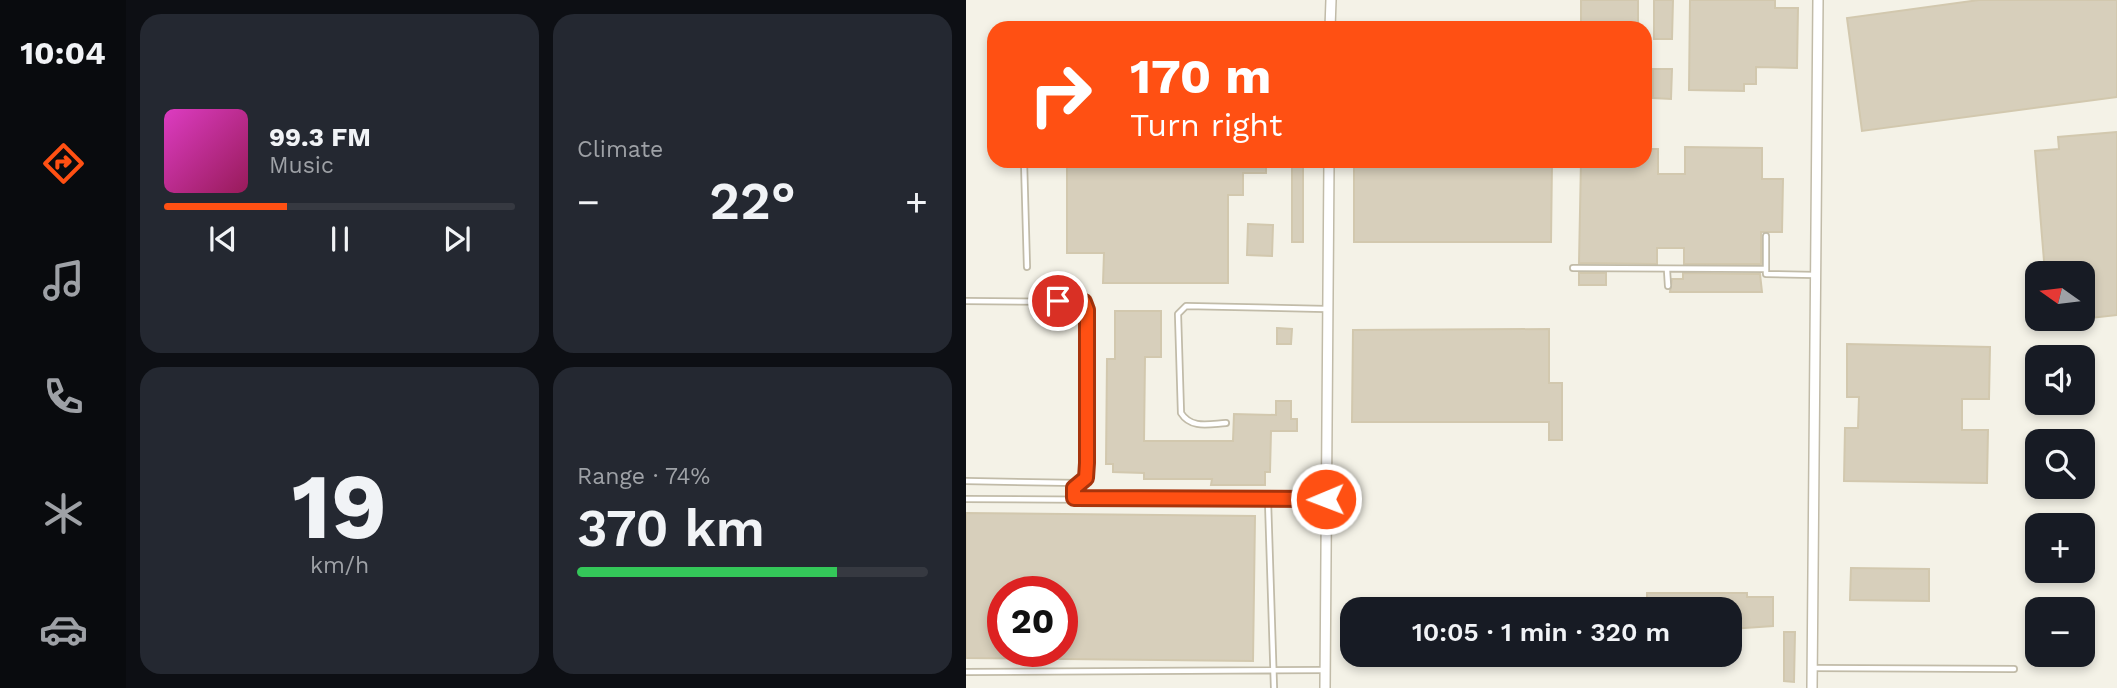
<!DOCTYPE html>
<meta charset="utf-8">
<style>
body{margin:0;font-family:"Work Sans",sans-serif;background:#242831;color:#f1f3f6;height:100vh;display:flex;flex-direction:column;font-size:26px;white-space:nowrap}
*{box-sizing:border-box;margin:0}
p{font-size:23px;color:#9ea1a6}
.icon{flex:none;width:38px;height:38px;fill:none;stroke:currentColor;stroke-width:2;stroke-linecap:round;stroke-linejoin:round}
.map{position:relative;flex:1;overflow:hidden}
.side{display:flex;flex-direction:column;gap:14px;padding:14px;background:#0d0f14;width:840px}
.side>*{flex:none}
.banner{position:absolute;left:21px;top:21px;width:665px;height:147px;border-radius:21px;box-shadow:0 4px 10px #0003;background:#ff5013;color:#fff;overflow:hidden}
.needle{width:46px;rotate:284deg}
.controls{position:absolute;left:1059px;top:261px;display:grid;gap:14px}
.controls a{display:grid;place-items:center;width:70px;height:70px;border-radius:14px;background:#171b24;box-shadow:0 4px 10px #0003;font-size:35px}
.speed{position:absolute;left:21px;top:576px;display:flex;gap:14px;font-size:35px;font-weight:700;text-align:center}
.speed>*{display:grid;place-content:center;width:91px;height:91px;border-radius:50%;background:#171b24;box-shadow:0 4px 10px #0003;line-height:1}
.speed .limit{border:10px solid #d22;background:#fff;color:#111}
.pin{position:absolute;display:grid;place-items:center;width:60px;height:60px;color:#fff;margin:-30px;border:4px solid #fff;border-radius:50%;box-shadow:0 2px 7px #0007}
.me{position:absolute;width:77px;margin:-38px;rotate:269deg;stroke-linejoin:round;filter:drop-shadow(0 0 5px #0008)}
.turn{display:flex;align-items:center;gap:24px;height:147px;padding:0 28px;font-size:32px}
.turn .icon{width:91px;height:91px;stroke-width:2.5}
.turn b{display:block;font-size:49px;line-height:60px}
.big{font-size:52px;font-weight:600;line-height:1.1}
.side .card{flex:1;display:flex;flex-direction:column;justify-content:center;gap:10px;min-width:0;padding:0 24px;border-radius:21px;background:#242831}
.side .dial{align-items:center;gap:0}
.dial b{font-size:91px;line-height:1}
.song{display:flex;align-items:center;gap:21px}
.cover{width:84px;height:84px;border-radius:10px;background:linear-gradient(135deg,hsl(310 70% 55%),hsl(330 70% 35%))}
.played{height:7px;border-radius:4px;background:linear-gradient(90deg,#ff5013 35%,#363941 35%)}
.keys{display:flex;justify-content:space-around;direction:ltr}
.heat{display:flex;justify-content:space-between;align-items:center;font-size:38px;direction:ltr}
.charge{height:10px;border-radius:5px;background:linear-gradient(90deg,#34c759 74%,#363941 0)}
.side .tiles{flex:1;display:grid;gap:14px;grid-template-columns:repeat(2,1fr)}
.trip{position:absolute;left:374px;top:597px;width:402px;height:70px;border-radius:21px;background:#171b24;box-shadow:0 4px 10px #0003;font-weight:600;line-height:70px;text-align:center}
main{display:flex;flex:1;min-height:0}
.tab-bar{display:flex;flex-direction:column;width:126px;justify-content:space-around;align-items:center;background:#090b0e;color:#9ea1a6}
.tab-bar .icon{width:49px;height:49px}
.tab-bar .current{color:#ff5013}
.tab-bar b{font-size:32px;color:#f1f3f6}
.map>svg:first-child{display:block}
.building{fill:#d7cfbb;stroke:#d2c8ae;stroke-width:2;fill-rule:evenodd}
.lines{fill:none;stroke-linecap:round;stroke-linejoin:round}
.lane-casing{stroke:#c1bba8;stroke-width:8}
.street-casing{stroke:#c1bba8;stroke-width:12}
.lane{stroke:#fff;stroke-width:4.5}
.street{stroke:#fff;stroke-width:9}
.route-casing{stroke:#a6340c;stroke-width:18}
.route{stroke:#ff5013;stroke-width:12}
</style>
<main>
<nav class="tab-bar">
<b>10:04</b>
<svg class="icon current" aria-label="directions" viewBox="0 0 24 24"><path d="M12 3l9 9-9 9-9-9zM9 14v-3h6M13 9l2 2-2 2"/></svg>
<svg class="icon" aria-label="music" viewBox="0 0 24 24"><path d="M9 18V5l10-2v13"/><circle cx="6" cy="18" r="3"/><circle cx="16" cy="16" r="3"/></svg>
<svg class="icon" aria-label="phone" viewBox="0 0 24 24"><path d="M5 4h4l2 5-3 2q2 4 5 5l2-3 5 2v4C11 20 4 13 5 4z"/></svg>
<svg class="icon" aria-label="climate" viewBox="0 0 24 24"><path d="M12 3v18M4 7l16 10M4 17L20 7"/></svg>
<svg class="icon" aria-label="car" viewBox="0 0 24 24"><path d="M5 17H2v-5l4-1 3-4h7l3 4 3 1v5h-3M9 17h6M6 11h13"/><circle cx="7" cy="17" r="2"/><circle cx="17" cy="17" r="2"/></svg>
</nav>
<section class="side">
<div class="tiles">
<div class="card">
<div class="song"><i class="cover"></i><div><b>99.3 FM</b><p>Music</p></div></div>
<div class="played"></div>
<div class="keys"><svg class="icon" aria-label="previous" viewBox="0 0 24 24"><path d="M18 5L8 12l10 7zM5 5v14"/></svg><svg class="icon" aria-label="pause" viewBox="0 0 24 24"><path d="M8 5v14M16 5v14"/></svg><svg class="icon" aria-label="next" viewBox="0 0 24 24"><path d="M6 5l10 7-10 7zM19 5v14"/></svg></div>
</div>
<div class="card"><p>Climate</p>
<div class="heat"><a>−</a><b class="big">22°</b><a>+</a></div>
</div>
<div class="card dial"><b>19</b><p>km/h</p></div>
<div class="card"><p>Range · 74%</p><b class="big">370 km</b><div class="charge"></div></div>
</div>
</section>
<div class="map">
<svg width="1151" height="688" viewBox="0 0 1151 688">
<rect width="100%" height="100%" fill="#f4f2e7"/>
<path class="building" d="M615,0h57v28h-57z
M688,0h19l-1,39h-18z
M724,0h85v8h23l-1,60 -41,-1v17h-12v7l-55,-1z
M1013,0h138v97l-255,34 -15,-113z
M687,69h19l-1,30 -18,-1z
M1151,132v183l-35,4v-46h-37l-10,-122 24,-2 -1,-12z
M719,147l77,1v31h21l-1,53h-21v32h-77v-16h-27v16l-78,-1 2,-102h64v-12h13v25h27z
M138,161h162v12h-23v22h-15v88h-125l1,-30h-37v-90z
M326,161h11v81h-11z
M388,161h198l-1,81h-197z
M282,224l25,1 -1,31 -25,-1z
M613,273h27v12h-27z
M717,273l77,1 2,18h-92l2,-13h11z
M149,311h46v46h-16l-1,84h89l1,-27 42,1v-14h15v18h6v12h-26l-1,41h-5v13h-54l1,-6h-68v-6l-31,-1v-8h-7l1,-105h8z
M311,328l15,1 -1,15h-14z
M583,329v54h13v57h-13v-18h-197l1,-92z
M881,344l143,3 -1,52h-27v31h26l-1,53 -143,-2 1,-53h13l1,-31h-12z
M0,513l289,3 -2,145 -287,-3zM37,592h59v59h-59z
M885,568l78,1v32l-79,-1z
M681,593h100v4h26v29l-42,3v-20h-84z
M818,632h11l-1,50 -10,-1z"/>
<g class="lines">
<defs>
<path id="lane" d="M58,161l3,106
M800,236v38l49,1
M607,268l193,1
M701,270l1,16
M0,301l118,1 3,8v153l-1,15 -12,10v10
M260,423c-17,1 -35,6 -45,-10l-3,-99 8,-8 140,3
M0,481l112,2
M0,499l302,2 6,187
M302,501l58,-2
M847,668l201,1
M0,672l358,-2"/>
<path id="street" d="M364,28l1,-28
M359,688l4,-527
M846,688l6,-688"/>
</defs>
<use href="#lane" class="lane-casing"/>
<use href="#street" class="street-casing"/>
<use href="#lane" class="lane"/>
<use href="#street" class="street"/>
</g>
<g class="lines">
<defs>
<path id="route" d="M92,301l26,1 3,8v153l-1,15 -12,10v10l252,1"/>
</defs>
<use href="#route" class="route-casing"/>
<use href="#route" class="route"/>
</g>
</svg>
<div class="controls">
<a><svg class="needle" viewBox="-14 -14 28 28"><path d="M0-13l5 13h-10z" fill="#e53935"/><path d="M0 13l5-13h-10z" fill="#9ea1a6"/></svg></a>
<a><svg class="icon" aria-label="sound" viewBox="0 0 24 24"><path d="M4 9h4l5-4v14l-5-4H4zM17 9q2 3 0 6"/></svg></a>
<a><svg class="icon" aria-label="search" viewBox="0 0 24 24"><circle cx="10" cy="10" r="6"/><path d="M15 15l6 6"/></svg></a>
<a>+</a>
<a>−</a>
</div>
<div class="speed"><div class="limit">20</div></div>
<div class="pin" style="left:92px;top:301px;background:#d93025"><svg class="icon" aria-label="arrive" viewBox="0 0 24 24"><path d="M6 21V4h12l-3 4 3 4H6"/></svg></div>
<svg class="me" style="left:360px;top:499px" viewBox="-20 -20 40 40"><circle r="17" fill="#ff5013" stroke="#fff" stroke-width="3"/><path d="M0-11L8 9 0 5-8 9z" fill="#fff"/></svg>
<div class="trip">10:05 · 1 min · 320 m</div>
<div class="banner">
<div class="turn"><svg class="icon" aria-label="right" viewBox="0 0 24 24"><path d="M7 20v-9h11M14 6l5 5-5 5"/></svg><div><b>170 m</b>Turn right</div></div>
</div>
</div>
</main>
